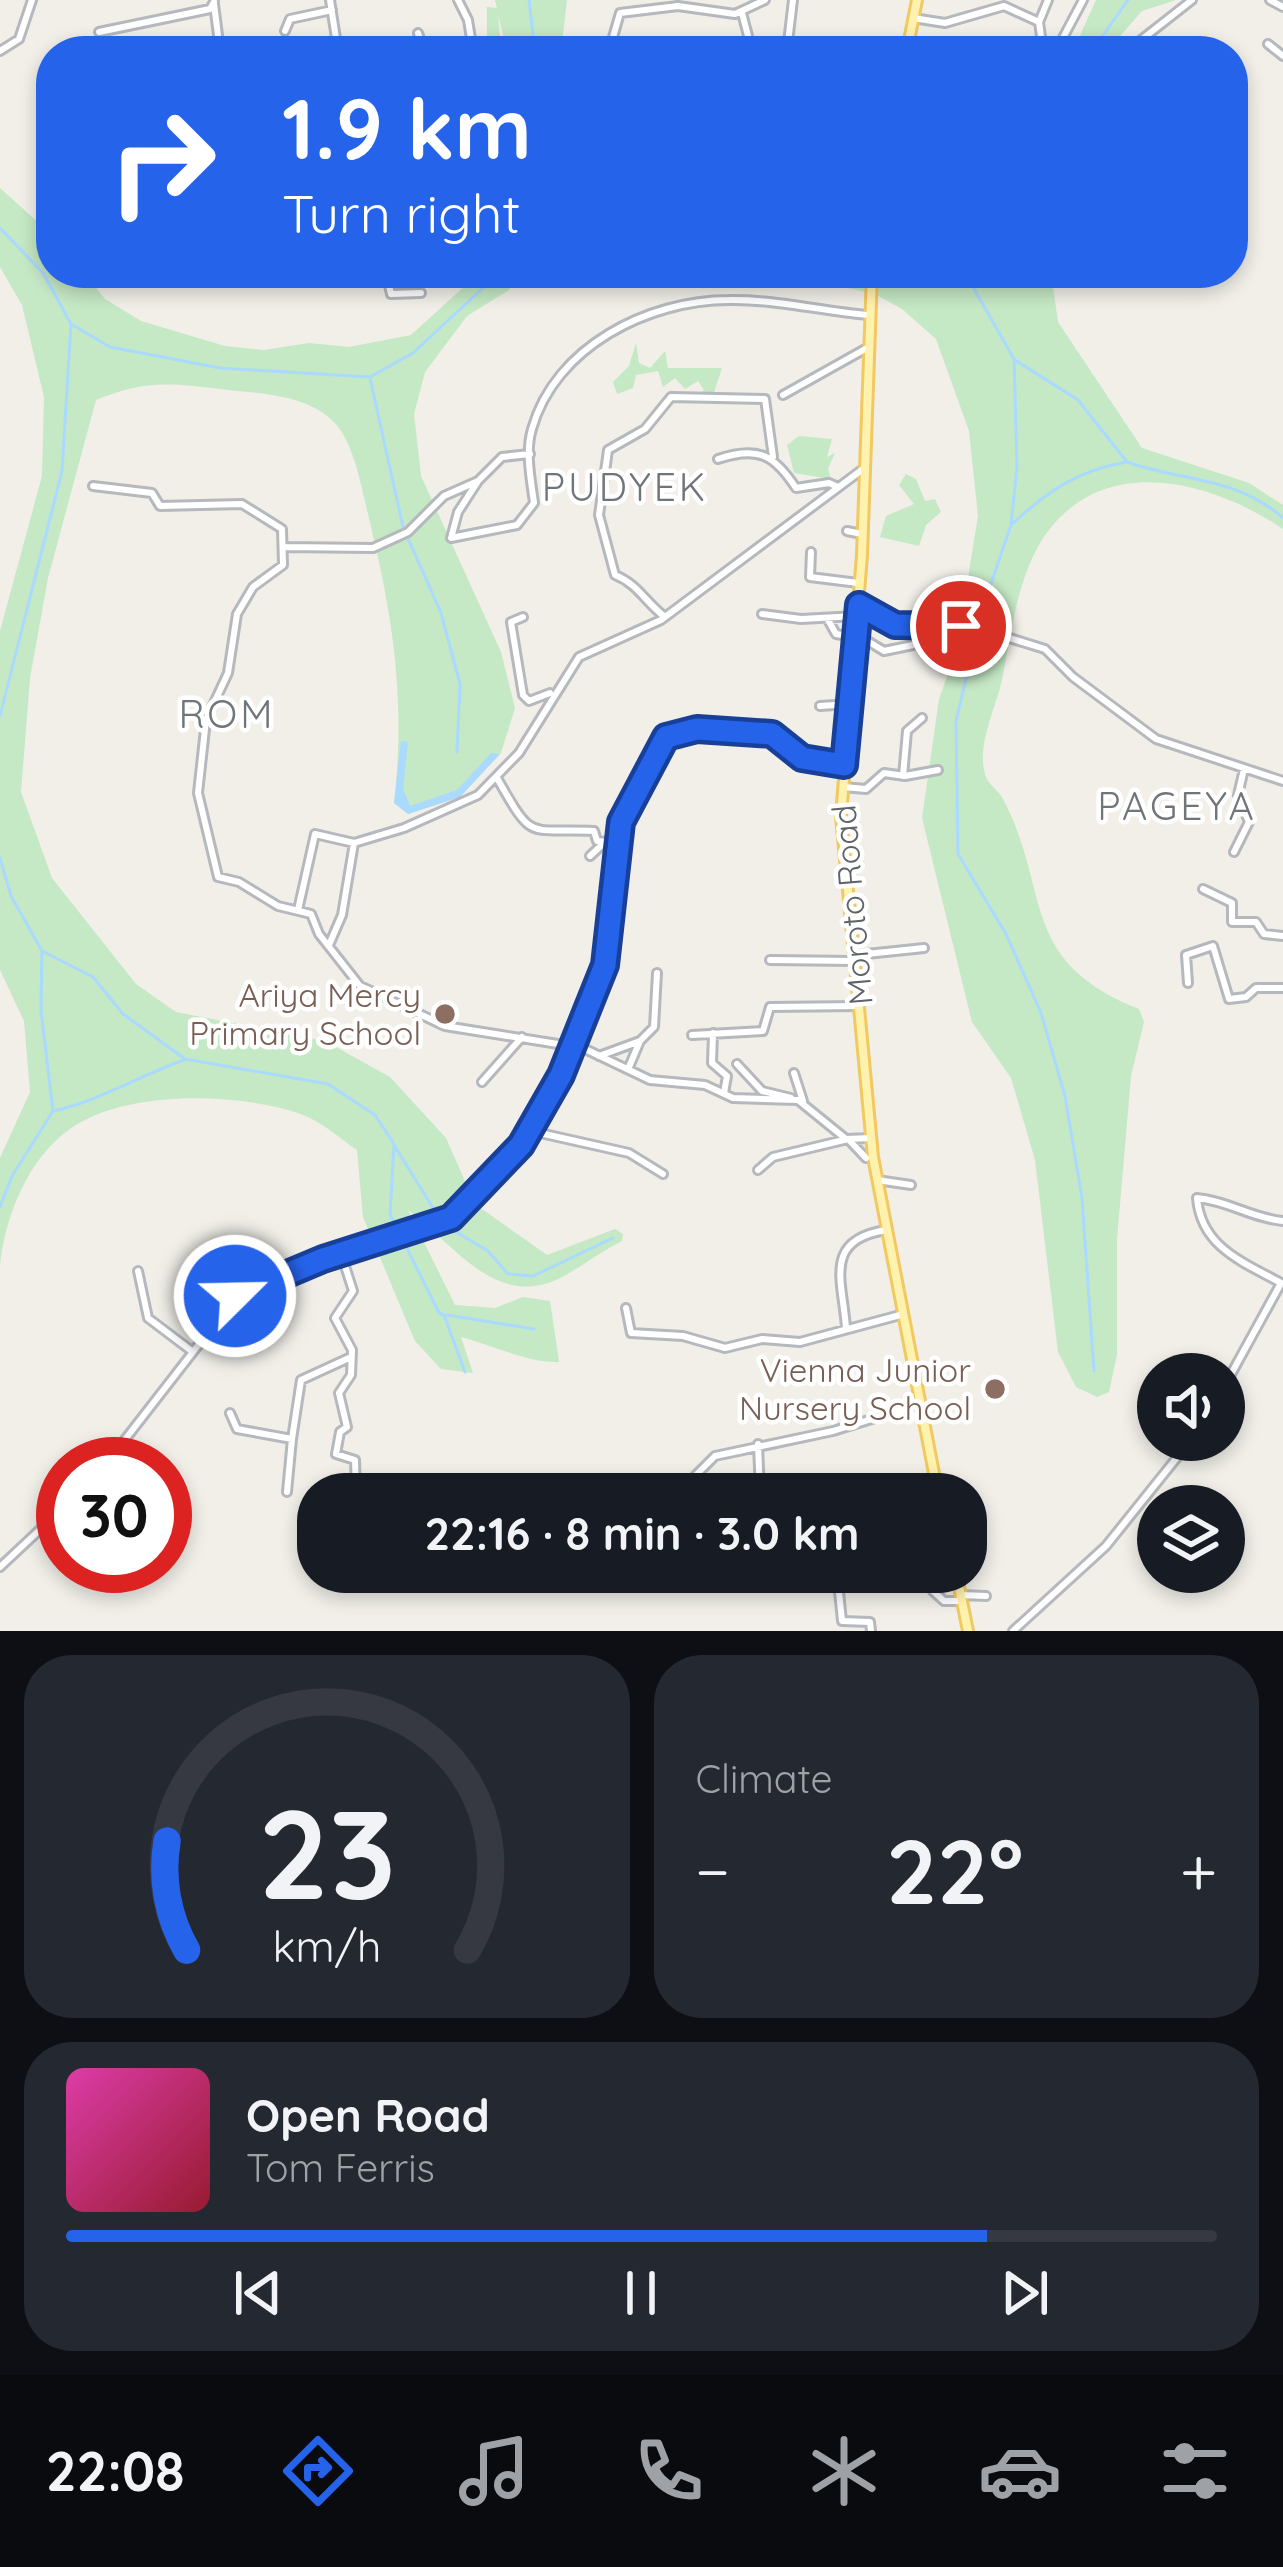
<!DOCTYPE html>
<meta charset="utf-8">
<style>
body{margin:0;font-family:Quicksand,sans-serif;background:#242831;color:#f1f3f6;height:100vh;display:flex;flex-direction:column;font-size:45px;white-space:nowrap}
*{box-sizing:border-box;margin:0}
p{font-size:39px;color:#9ea1a6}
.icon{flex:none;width:66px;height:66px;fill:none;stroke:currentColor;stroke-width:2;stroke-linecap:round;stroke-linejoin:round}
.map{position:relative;height:1631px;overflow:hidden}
.panel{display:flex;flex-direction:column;gap:24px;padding:24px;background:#0d0f14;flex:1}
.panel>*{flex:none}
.hud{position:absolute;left:36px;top:36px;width:1212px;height:252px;border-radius:48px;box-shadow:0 6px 18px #0003;background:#2563eb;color:#fff;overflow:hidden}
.buttons{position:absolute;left:1137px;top:1353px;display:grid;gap:24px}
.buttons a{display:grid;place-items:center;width:108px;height:108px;border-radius:50%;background:#171b24;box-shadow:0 6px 18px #0003;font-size:60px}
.speed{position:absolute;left:36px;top:1437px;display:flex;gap:24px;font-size:60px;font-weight:700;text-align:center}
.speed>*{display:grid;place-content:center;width:156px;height:156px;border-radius:50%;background:#171b24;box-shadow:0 6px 18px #0003;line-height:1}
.speed .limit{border:18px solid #d22;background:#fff;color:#111}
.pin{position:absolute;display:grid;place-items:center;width:102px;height:102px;color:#fff;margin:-51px;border:6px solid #fff;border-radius:50%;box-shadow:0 3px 12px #0007}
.me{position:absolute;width:132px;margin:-66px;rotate:67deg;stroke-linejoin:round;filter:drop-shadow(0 0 9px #0008)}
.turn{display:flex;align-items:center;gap:42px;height:252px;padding:0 48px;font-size:54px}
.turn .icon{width:156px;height:156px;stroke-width:2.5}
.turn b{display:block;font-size:84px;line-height:102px}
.big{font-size:90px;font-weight:800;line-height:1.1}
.panel .widget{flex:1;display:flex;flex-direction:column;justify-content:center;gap:18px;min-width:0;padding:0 42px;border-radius:48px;background:#242831}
.panel .dial{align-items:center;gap:0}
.dial svg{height:312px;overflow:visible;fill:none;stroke:#363941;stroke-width:7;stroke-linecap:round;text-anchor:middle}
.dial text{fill:#f1f3f6;stroke:none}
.song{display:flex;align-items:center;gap:36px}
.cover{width:144px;height:144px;border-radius:18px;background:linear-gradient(135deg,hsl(320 70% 55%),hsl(350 70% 35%))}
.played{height:12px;border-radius:6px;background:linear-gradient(90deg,#2563eb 80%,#363941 80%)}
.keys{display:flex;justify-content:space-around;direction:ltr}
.heat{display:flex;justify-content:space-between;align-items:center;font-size:66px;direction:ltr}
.panel .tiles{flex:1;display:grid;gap:24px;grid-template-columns:1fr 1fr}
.widget:last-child{grid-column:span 2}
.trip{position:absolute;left:297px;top:1473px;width:690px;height:120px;border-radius:48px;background:#171b24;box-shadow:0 6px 18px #0003;font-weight:800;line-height:120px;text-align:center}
.dock{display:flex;height:192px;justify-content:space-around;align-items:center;background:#090b0e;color:#9ea1a6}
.dock .icon{width:84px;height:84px}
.dock .on{color:#2563eb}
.dock b{font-size:54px;color:#f1f3f6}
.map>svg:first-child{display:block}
.green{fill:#c5e8c5}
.water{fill:#aadaff}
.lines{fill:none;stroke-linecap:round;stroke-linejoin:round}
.stream{stroke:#aadaff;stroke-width:3}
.minor-casing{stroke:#b5b8bc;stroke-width:12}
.major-casing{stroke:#f2c960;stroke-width:14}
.minor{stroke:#fff;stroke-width:6}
.major{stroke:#fff2af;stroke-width:8}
.route-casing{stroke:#184099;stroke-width:30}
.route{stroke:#2563eb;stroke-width:21}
.education-dot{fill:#8d6e63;stroke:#fff;stroke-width:4.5}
.labels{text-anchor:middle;stroke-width:9;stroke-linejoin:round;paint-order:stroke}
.street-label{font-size:33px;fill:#5f6368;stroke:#fff}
.education-label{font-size:33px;fill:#785e54;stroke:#fff;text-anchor:end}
.quarter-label{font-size:39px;letter-spacing:3px;fill:#70757a;stroke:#fff}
</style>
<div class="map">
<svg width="1283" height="1631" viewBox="0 0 1283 1631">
<rect width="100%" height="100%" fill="#f1efe8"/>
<path class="green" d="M495,0h72l-6,51h-54l-9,-36 2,21 -13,2v-31l10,1z
M1096,0h80l-34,11 -35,40h-34z
M0,188l51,46v39h33l21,26 36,22 84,25 39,4 45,-7 40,4 62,-12 68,-62h41l-11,17 -42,26 -42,56 -11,42 7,62 80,176 14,56 -14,45 -41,44 -52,17 -14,-11c12,-105 -1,-186 -26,-289 -6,-25 -13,-64 -29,-86 -27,-35 -80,-34 -119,-39 -51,-6 -76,-9 -124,11l-48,178 -18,100 -9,114 31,86 84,106 40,28 149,29 65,36 56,61 29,66 72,51 68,-26 8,5 -1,7c-22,11 -42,27 -64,38 -63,30 -106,-37 -150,-69l47,95 40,3 28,-11 27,4 9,61c-32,1 -66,-17 -98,-25l12,36 -32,-4 -26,-28 -52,-124 -6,-67c-16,-11 -35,-28 -54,-35 -62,-23 -178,-26 -233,14 -42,29 -65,88 -70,136v-107l30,-66 -6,-71 -24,-51v-339l42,-155 2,-79 -22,-92 -22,-38z
M780,273h271l7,49 84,126 107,35 34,22v24c-74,-50 -184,-78 -241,11 -25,39 -31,95 -40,140 -6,28 -27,68 -16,97 3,8 13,14 17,22 49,93 14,161 136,210l5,13 -13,54 -14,163v116l-8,37 -12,5 -21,-10 -18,-35 -23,-192 -24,-82 -39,-56 -50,-204 17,-119 17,-48 22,-135 -9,-85 -33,-92 -34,-30 -27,-15z
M636,343l3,20 11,5 15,-17 3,17h54l-11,33 -15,-6 8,-5 -6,-9 -13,8 -10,-11 -12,9 -5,-16 -22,4 -3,13 -16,6 -4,-12 16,-16z
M799,436l33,3 -5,18 8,-4 -7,16 3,10 -37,-6 -7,-28z
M906,474l10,5 9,22 10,-2 6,13 -15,13 -7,21 -39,-9 6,-21 28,-12 -15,-19z"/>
<path class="water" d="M401,741l7,1 -5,47 7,17 47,-16 34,-37 9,1 -40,43 -52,17 -14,-11z"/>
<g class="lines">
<path class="stream" d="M529,0l6,51
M1092,51l36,-51
M0,228l43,45 28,51 39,23 110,21 150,9 43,-24 86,-80
M965,273l49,86 3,108 -6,58 -28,82 -27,114 2,133 48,80 35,79 24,83 17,102 12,173
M1015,360l63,40 49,62c54,19 110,15 156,56
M370,378l33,149 38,86 19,71 -3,68
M1011,525c37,-34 65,-54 115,-63
M0,716l62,-245 9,-147
M0,858l11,38 31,55 -1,59 12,101 -41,65 -12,31
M42,951l51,26 30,37 62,45 143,25 47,31 19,29 -4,70 49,99 5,2 21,57
M54,1111c47,-11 85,-35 130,-51
M394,1145l49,79 45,27 20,23 25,2 80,-38
M447,1315l87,14"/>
<defs>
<path id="minor" d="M330,0l8,51
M458,0l10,20 5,31
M1270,0l13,7
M214,4l6,47
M742,13l10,38
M913,18l32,5 59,-17 35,16 4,29
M1039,22l9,-22
M285,31l5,-12 42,-9
M99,32l111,-23 4,-7
M418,33l6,18
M1268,44l15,12
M0,51l19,-12 13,-39
M609,51l11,-38 58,-7 57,8 30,-14
M787,51l6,-51
M1056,51l27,-51
M1127,51l65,-51
M386,273l5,21 30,-1
M783,395l84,-47
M718,459c41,-14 57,-3 78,29l33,-5 9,4
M478,481l-20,31 -7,26 66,-13 17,-22c-3,-23 -9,-51 -2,-74 23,-82 116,-129 197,-129 45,-1 93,11 139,15
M93,486l59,7 8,13 82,-2 40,25 1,36 -30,22 -16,27 -9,59 -22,47 -8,73 20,84 21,5 39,24 33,8 8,20 41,52 85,40 138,22 67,32 55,5 28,13 65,2 48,39 25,-1
M847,531l15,3
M284,547l89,1 35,-16 36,-36 34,-15 24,-24 28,-3
M811,552l-1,25 48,6
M859,605l36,20 76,1 74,23 28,28 83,62 127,42
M762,614l39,5 56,-3
M523,617l-12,5 12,73 6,6 21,-8
M665,617c-19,-14 -27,-33 -50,-42l-16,-60 9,-65 37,-21 26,-32 94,2 8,58
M827,618l9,16 19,3
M856,634l28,17 29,-6
M820,706l30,-2
M903,776l4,-45 15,-13
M497,778c37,65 29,50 97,53l3,10 22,2
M843,787l23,2 18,-16 21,3 33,-6
M1234,852l15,-30 -11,-27 6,-26
M590,856l14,-13
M1203,889l29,14v19h24l8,12 19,2
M298,910l17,-76 39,9 50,-15 74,-33 41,-42 60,-96 82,-37 202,-151
M329,945l13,-30 12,-72
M857,955l67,-7
M770,960l84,1
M1188,983l-2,-28 27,-9 16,53 17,-2 10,-9h27
M713,1033l-1,30 15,13 -3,17
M692,1035l71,-4 7,-24 89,-1
M599,1056l41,-15
M737,1064l25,27 29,7
M629,1067l11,-26 14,-14 3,-54
M794,1073l9,28
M482,1082l40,-45
M531,1131l98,22 34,21
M758,1170l15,-13 75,-18 18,19
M877,1180l34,5
M350,1253l-5,13 8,25 -18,27 17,32 -1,25 -12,18 8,34 -7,5 -4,22 19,6 1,34
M138,1271l10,47 45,34
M1281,1283c-38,-21 -80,-36 -84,-85 32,3 54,20 86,23
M626,1308l5,25 52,3 42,12 37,-9 38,3 100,-27
M846,1328c-3,-46 -24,-88 40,-98
M1224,1387l56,-102
M230,1413l7,16 55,10 9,-59 48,-22
M758,1444l2,50
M106,1464l132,-170 213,-76 70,-73 40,-70 44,-110 17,-146 44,-82 31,-8 75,4 29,24 43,8
M287,1492l5,-53
M677,1494l38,-38 118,-25 84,-26
M0,1567l63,-59
M829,1572l9,10 4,39 28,1 1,9
M933,1591l11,10h16
M961,1595l25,1
M1013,1631l93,-85 85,-106"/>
<path id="major" d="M907,51l10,-51
M872,273l-10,282 -21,261 32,341 65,337
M956,1572l12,59"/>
</defs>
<use href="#minor" class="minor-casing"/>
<use href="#major" class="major-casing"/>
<use href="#minor" class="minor"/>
<use href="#major" class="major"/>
</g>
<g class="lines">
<defs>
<path id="route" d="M235,1296l88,-37 128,-41 70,-73 40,-70 44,-110 16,-143 45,-85 31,-8 75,5 30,24 42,7 15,-160 36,20 66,1"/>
</defs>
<use href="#route" class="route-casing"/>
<use href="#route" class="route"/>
</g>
<g class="education-dot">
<circle cx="445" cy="1014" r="12"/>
<circle cx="995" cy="1389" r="12"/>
</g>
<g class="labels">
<g class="street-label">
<text transform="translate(852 905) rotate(-95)" y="12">Moroto Road</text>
</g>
<g class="education-label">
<text x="421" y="1007">Ariya Mercy<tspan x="421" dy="38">Primary School</tspan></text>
<text x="971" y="1382">Vienna Junior<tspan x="971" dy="38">Nursery School</tspan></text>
</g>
<g class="quarter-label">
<text x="625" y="501">PUDYEK</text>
<text x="227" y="728">ROM</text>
<text x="1177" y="820">PAGEYA</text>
</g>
</g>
</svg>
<div class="buttons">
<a><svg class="icon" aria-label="sound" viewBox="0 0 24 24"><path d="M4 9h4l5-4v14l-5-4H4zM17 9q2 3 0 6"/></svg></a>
<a><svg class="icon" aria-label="layers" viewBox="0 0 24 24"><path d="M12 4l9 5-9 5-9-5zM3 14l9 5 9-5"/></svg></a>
</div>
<div class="speed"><div class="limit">30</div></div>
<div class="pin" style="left:961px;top:626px;background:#d93025"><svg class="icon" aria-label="arrive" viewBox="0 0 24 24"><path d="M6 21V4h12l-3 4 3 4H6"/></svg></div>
<svg class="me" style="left:235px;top:1296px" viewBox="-20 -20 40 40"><circle r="17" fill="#2563eb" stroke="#fff" stroke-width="3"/><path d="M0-11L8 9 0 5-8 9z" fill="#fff"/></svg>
<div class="trip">22:16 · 8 min · 3.0 km</div>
<div class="hud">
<div class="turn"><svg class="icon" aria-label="right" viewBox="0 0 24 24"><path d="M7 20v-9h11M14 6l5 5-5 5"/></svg><div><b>1.9 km</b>Turn right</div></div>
</div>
</div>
<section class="panel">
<div class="tiles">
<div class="widget dial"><svg viewBox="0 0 100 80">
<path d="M14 69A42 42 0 1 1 86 69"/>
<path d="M14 69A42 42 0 0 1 9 41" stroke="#2563eb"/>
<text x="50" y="56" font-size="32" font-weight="700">23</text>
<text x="50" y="72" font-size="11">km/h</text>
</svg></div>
<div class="widget"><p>Climate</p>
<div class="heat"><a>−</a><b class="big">22°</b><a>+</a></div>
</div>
<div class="widget">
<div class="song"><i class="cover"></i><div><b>Open Road</b><p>Tom Ferris</p></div></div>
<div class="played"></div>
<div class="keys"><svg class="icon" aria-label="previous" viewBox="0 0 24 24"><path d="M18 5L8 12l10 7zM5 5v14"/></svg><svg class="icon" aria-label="pause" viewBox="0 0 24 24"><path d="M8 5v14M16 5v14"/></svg><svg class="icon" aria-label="next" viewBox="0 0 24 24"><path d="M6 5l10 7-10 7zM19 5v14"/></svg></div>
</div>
</div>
</section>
<nav class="dock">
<b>22:08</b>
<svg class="icon on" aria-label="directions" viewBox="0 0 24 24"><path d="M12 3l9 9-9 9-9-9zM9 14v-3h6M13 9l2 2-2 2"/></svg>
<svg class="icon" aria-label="music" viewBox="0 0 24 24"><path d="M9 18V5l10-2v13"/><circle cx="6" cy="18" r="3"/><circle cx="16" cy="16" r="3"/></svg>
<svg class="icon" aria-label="phone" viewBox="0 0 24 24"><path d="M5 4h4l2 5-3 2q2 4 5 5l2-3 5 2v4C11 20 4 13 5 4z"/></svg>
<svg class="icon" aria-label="climate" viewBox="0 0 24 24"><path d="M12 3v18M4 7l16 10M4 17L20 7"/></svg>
<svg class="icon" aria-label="car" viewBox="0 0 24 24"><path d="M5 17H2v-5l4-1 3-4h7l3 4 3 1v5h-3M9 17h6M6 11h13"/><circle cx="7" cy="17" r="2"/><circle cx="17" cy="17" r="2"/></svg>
<svg class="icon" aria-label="filters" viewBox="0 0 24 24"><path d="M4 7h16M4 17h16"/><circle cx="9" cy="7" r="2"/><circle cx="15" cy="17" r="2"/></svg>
</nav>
